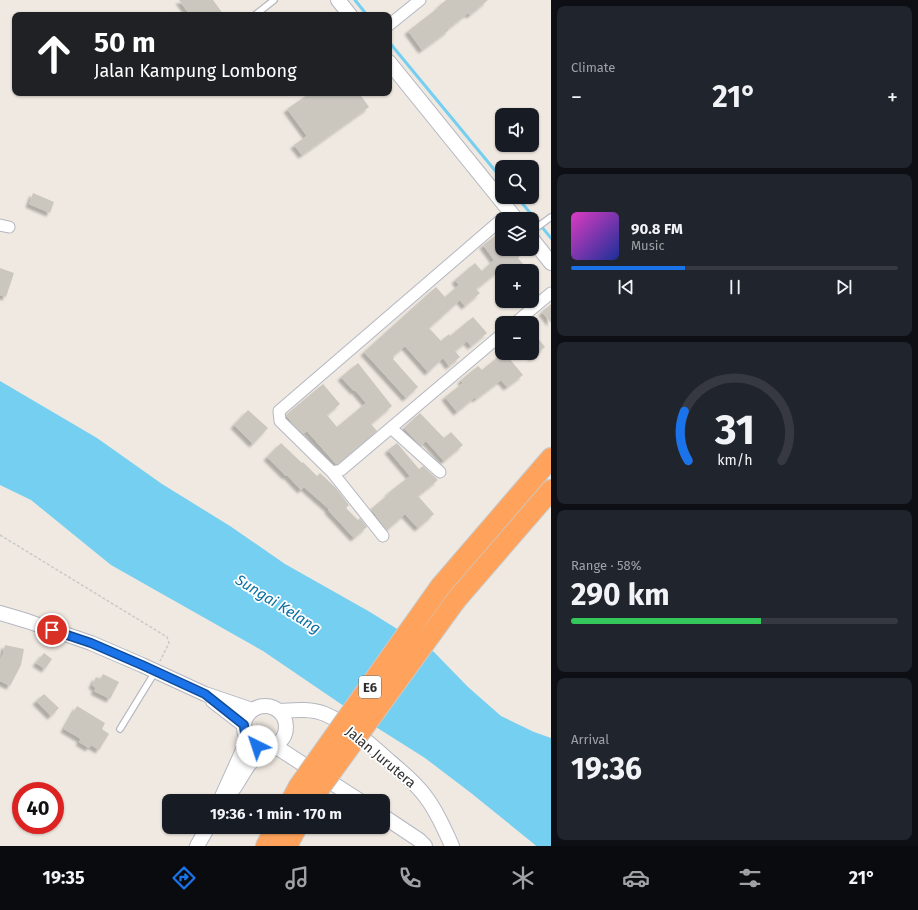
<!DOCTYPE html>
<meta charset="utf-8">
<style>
body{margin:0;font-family:"Fira Sans",sans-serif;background:#20242c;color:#f1f3f6;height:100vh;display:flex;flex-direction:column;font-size:15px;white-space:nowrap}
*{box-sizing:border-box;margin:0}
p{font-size:13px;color:#9ea1a6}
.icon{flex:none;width:22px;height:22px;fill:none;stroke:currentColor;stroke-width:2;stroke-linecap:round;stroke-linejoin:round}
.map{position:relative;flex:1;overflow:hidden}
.panel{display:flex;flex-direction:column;gap:6px;padding:6px;background:#0d0f14;width:367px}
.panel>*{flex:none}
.banner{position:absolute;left:12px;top:12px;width:380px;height:84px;border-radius:8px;box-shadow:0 1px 3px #0004;background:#202124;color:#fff;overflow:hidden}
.tools{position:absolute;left:495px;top:108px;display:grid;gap:8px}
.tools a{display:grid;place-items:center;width:44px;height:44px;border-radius:8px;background:#171b24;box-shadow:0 1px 3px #0004;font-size:20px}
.speed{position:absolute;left:12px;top:782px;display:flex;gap:8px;font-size:20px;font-weight:700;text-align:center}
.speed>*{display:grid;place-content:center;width:52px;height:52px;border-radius:50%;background:#171b24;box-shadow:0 1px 3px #0004;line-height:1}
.speed .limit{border:6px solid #d22;background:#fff;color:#111}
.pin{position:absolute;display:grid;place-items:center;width:34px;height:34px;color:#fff;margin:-17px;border:2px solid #fff;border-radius:50%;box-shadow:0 1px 4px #0007}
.me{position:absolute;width:44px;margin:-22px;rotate:319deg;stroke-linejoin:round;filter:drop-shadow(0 0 3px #0008)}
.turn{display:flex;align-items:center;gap:14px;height:84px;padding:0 16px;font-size:18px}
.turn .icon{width:52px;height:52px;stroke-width:2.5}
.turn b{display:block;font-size:28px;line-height:34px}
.big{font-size:30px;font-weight:700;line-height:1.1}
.panel .widget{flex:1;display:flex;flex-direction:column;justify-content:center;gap:6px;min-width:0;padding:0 14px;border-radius:8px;background:#20242c}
.panel .dial{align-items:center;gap:0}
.dial svg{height:104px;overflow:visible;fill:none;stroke:#363941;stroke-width:7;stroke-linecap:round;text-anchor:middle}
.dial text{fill:#f1f3f6;stroke:none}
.song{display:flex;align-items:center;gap:12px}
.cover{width:48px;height:48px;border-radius:6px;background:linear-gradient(135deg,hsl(310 70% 55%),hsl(230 70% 35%))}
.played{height:4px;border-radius:2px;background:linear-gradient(90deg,#1a73e8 35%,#363941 35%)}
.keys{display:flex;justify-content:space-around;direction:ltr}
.heat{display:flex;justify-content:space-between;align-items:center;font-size:22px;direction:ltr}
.charge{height:6px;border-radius:3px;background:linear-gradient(90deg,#34c759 58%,#363941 0)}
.trip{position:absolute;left:162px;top:794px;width:228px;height:40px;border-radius:8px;background:#171b24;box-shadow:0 1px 3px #0004;font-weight:700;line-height:40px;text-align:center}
.tabs{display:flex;height:64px;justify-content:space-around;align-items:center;background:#090b0e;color:#9ea1a6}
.tabs .icon{width:28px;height:28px}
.tabs .selected{color:#1a73e8}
.tabs b{font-size:18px;color:#f1f3f6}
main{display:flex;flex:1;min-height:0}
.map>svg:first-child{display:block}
.water{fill:#75cff0}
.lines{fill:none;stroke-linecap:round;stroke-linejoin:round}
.stream{stroke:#75cff0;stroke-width:3}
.building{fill:#cbc7bf;filter:url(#shadow)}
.service-casing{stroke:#b4b7c1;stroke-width:8}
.minor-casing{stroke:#b4b7c1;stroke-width:13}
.tertiary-casing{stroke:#b4b7c1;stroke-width:16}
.motorway-casing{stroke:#c9c9c9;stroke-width:22}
.path{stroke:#c9c9c9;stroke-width:1.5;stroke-dasharray:3 2;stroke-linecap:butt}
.service{stroke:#fff;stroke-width:5.5}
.minor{stroke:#fff;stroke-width:11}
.tertiary{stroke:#fff;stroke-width:14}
.motorway{stroke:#ffa35c;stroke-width:20}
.motorway-bridge-casing{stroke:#c9c9c9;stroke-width:22;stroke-linecap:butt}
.motorway-bridge{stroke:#ffa35c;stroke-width:20}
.route-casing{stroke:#114b97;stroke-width:10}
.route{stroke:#1a73e8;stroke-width:7}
.labels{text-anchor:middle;stroke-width:3.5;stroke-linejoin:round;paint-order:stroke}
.shield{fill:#fff;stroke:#6d6d6d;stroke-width:1}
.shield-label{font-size:13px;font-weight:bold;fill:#2e2e2e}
.street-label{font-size:14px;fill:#2e2e2e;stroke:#fff}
.water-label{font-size:15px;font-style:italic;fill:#0d6fa3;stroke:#fff}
</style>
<main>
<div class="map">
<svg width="551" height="846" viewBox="0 0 551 846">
<defs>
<filter id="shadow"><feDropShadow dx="-3.5" dy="3.5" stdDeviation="1" flood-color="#0004"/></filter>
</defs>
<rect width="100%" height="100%" fill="#efe9e1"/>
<path class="water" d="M0,381l97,57 65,46 68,42 55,38 85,48 64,40 34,35 33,29 33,16 17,6v108h-15l-2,-2 -63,-51 -46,-35 -65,-41 -97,-66 -152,-86 -80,-65 -31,-15z"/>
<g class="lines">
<path class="stream" d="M355,0l12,15
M389,42l113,137
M517,197l34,41"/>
</g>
<path class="building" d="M179,0h34l11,15h-34z
M446,0h42l-18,15 -2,-2 -20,16 1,1 -27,20 -14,-19 30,-23v-1z
M310,93h49l10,14 -67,48 -8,-10 13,-9 -20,-27z
M33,193l21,9 -4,11 -21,-9z
M502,231v18h13l5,7 -2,2 11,13h-27l-1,-2 -25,20 4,4 -15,13 -5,-6 -31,28 12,13 8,-7 1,2 23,-19 14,16 -16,13 -4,-5 -12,10 5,6 -11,9 -6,-8 -15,14 -23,-26 -12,10 1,2 -1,1 25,28 -12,11 -42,-46 72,-65 9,10 14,-12 -4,-5 20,-17 7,8 12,-11 -11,-15z
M0,268l14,5 -8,24 -6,-2z
M551,304v19l-9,-11z
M532,331l13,16 -13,11z
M503,353h2l18,22 -16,12 -6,-7 -25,19 -1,-2 -18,15 -12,-15 18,-14 -2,-3 17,-14 4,4z
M358,363l34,43 -21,18 6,7 -39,33h-2l-29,-33 -4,3 -10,-10 -7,-9 37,-31 17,20 -13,11 10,12 29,-24 -11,-13 -1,1 -13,-14z
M248,410l20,18 -15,16 -19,-19z
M420,413l24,25 7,-6 12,13 -19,16 -18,-20 -5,5 -17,-18z
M281,443l21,20 1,-1 14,14 3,-3 16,15 13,17 -3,3 12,12 2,-2 7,9 -13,11 -26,-28 1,-1 -25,-22 -3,3 -14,-15 -1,1 -19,-19z
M397,443l22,26 4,-3 15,14 -20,16 16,18 -16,14 -13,-14 -18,16 -16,-21 18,-15 -1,-1 22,-17 -22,-26z
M5,645l19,4 -3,16 -11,21 -10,-5v-21l3,-6z
M44,653l8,6 -7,10 -9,-6z
M103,674l16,8 -9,17 -16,-8 2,-3 -4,-3 4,-8 4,2z
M44,694l15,14 -8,8 -15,-15z
M77,706l28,17 -3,6 7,5 -10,16 -8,-5 -2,3 -10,-6 2,-3 -17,-10z"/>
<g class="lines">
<defs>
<path id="service" d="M255,15l19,-15
M532,231l19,-14
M120,729l35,-57"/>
<path id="minor" d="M389,25l31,-25
M502,219l-223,192 1,10 52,51 9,-2 161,-136
M0,225l9,2
M515,323l36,-30
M391,428l49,44
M332,472l51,64"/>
<path id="tertiary" d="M338,0l12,15
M389,62l127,157
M532,239l19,24
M0,613l27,8 64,22 51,22 63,29 47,16
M213,701l31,24
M244 727a21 21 0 1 1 42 0a21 21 0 1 1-42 0Z
M279,711c15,-1 32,-3 46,3 23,10 43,28 62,45 14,12 30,25 41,41 10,14 17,30 24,46
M273,746l8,4 79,51
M234,788l13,-21 15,-19
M220,801l28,-62
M383,816l36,24 6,6
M197,846l11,-19"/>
<path id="motorway" d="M440,587l111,-129
M456,600l95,-110
M291,801l8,-15
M266,846l10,-19
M287,846l10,-19"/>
</defs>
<use href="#service" class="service-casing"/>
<use href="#minor" class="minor-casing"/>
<use href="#tertiary" class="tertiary-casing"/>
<use href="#motorway" class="motorway-casing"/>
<path class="path" d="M0,535l167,102 2,6 -9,18"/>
<use href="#service" class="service"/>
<use href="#minor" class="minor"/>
<use href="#tertiary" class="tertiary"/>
<use href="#motorway" class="motorway"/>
<defs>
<path id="motorway-bridge" d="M299,786l141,-199
M314,796l142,-196"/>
</defs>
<use href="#motorway-bridge" class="motorway-bridge-casing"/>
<use href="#motorway-bridge" class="motorway-bridge"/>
</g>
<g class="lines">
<defs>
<path id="route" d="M52,630l39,13 51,22 63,29 39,31c0,10 4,16 13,21"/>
</defs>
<use href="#route" class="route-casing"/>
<use href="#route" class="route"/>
</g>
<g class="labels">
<rect class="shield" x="359" y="676" width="22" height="22" rx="3"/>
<g class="shield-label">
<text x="370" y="692">E6</text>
</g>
<g class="street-label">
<text transform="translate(381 757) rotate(40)" y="5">Jalan Jurutera</text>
</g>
<g class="water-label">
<text transform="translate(278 604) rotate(32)" y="5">Sungai Kelang</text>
</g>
</g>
</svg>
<div class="tools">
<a><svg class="icon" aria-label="sound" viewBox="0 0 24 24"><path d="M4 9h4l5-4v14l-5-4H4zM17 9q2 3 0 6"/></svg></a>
<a><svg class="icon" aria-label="search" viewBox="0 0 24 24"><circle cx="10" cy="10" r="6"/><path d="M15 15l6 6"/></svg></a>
<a><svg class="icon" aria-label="layers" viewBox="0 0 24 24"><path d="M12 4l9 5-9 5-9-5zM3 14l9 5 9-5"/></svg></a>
<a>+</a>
<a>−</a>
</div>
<div class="speed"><div class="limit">40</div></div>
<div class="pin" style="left:52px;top:630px;background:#d93025"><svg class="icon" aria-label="arrive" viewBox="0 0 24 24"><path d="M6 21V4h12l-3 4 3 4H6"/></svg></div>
<svg class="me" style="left:257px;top:746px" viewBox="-20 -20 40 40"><circle r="19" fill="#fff"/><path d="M0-13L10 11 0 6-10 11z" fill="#1a73e8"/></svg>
<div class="trip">19:36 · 1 min · 170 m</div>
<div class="banner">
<div class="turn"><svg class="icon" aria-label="ahead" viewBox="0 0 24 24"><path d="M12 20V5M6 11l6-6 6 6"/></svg><div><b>50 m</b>Jalan Kampung Lombong</div></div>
</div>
</div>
<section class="panel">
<div class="widget"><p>Climate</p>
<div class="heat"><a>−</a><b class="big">21°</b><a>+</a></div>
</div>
<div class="widget">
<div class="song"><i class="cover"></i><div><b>90.8 FM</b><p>Music</p></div></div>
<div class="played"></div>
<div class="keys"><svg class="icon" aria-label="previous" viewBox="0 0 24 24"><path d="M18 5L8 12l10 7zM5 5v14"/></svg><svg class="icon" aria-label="pause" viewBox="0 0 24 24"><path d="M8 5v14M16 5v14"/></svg><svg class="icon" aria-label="next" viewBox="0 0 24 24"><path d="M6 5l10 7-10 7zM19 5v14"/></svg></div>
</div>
<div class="widget dial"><svg viewBox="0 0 100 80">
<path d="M14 69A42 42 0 1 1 86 69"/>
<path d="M14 69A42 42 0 0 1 11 31" stroke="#1a73e8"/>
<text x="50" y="56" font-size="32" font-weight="700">31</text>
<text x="50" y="72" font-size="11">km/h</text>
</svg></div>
<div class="widget"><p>Range · 58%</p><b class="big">290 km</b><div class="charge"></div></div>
<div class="widget"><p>Arrival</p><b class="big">19:36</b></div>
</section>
</main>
<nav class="tabs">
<b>19:35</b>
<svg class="icon selected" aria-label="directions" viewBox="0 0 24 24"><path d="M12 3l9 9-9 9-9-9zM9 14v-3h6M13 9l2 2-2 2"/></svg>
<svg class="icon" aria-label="music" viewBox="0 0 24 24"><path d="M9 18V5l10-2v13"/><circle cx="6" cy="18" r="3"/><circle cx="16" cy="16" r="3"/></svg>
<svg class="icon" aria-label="phone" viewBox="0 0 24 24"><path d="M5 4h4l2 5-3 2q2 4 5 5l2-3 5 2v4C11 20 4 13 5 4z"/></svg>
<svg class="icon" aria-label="climate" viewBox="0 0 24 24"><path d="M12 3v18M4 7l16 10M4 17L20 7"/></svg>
<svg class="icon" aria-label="car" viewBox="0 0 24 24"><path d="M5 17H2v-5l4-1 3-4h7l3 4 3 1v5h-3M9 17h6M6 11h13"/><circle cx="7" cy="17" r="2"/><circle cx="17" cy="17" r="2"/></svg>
<svg class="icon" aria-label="filters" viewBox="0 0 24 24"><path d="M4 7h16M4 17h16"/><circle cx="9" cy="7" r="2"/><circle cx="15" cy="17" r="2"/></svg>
<b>21°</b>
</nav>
